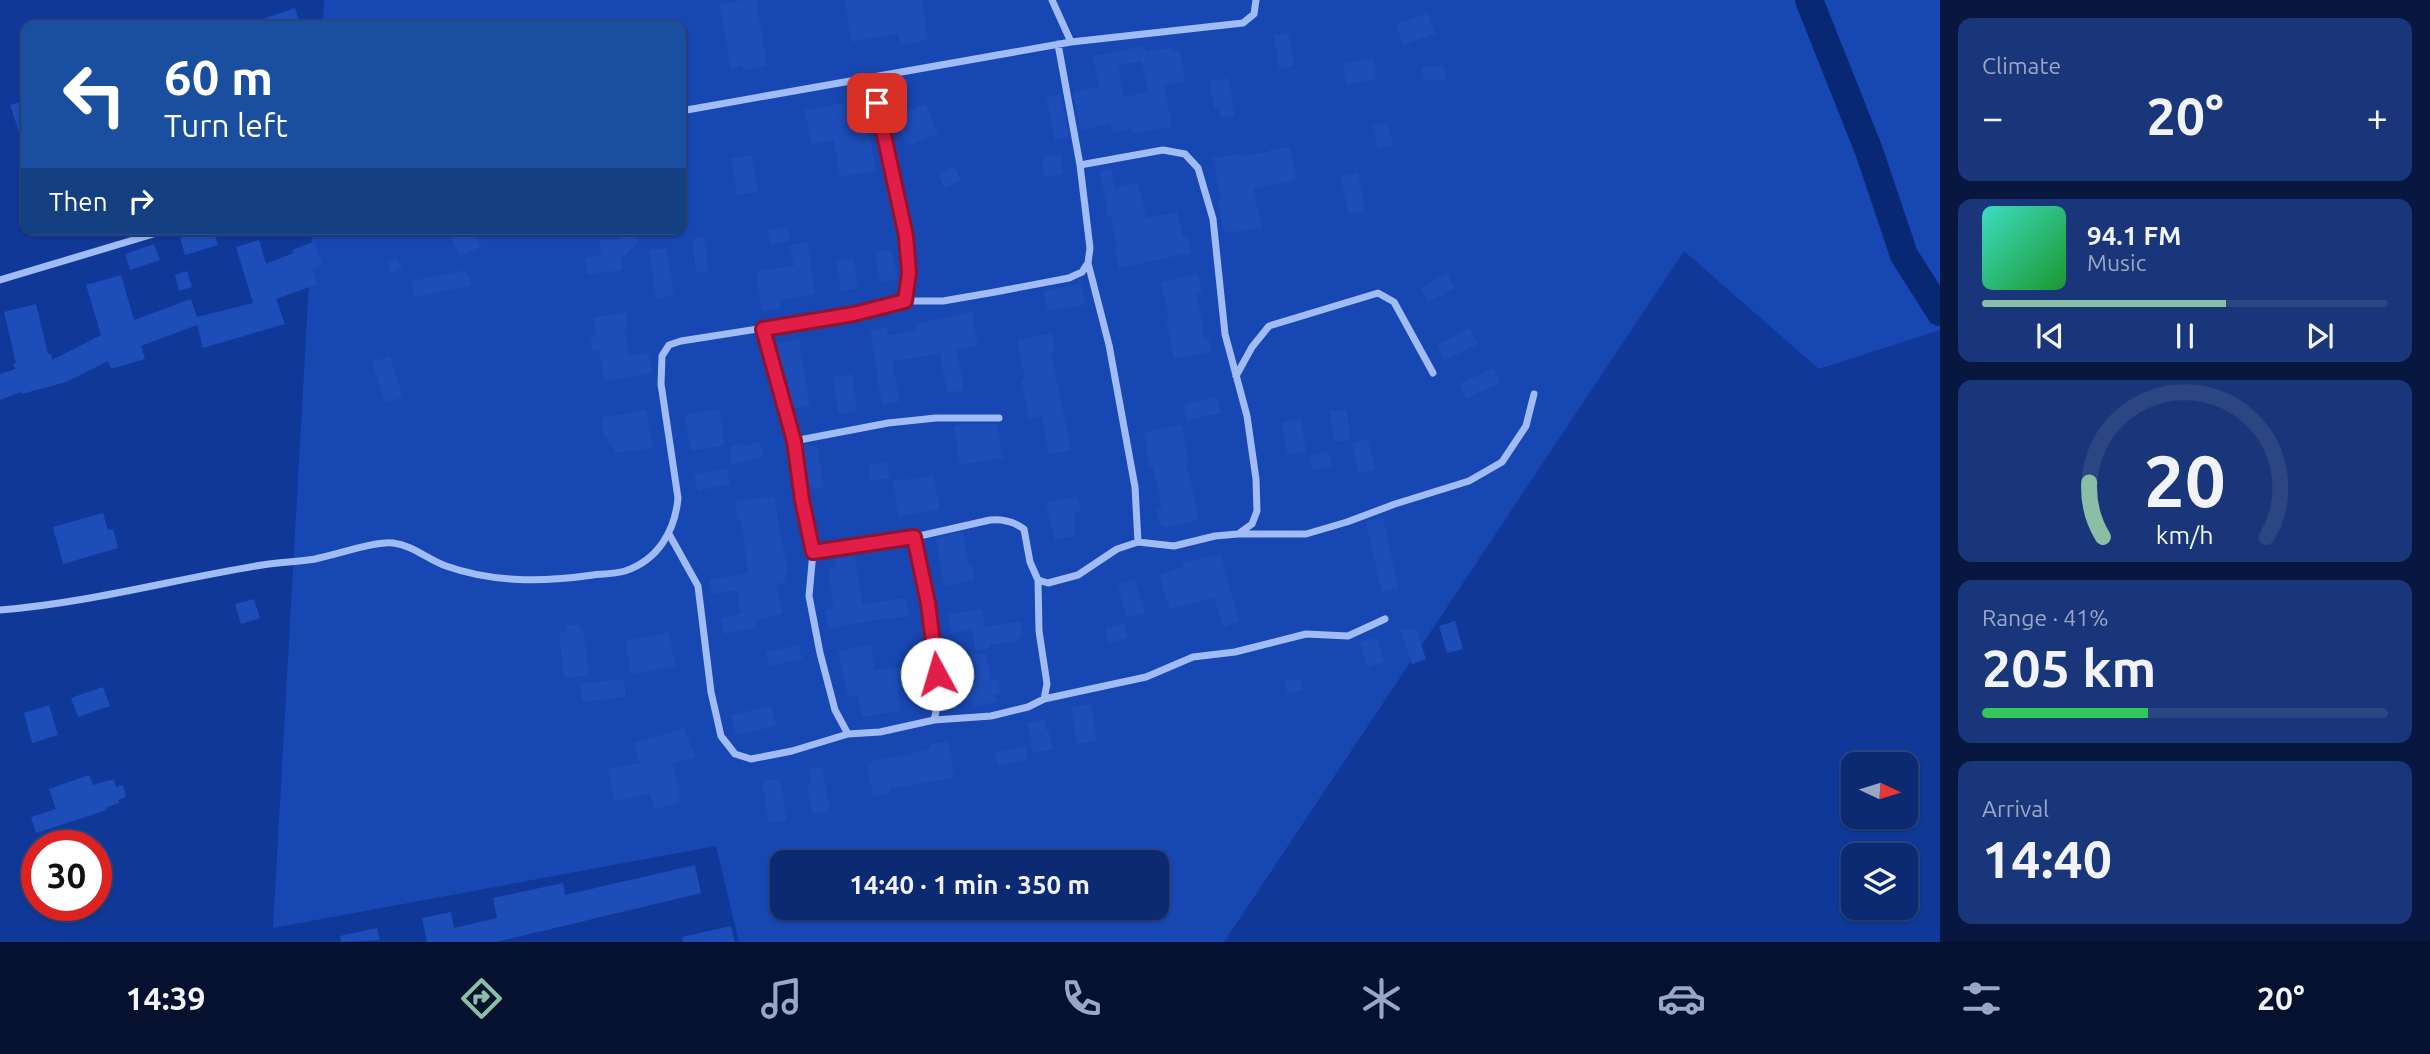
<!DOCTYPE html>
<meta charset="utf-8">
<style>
body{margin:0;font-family:Ubuntu,sans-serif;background:#1a367a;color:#f1f3f6;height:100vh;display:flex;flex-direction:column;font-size:26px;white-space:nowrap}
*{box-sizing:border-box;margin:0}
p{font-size:23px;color:#9aa7c4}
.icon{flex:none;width:38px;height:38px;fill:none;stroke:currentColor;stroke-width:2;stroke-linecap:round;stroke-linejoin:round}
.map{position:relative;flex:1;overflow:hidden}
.details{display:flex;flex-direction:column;gap:18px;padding:18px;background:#07173f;width:490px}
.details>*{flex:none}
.top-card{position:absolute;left:21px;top:21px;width:665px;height:214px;border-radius:14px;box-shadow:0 2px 5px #0004,0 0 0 2px #2c4684;background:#1a4fa0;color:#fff;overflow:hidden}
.needle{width:46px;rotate:94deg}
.controls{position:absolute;left:1841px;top:752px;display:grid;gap:14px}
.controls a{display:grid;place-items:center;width:77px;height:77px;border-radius:14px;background:#0c2a72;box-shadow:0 2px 5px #0004,0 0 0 2px #2c4684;font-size:35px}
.speed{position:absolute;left:21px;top:830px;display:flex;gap:14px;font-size:35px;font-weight:700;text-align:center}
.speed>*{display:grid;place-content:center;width:91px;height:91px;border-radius:50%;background:#0c2a72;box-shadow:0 2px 5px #0004,0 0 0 2px #2c4684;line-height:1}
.speed .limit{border:10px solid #d22;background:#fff;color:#111}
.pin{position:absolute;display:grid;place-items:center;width:60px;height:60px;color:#fff;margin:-30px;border-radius:14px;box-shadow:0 4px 10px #0006}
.me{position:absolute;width:77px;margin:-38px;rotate:354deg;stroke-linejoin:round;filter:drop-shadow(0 0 5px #0008)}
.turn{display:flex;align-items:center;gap:24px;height:147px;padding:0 28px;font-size:32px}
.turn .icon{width:91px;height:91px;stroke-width:2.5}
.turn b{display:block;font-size:49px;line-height:60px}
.then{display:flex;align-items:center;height:66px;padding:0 28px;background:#0003;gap:14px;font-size:26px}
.big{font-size:52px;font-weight:700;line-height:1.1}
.details .tile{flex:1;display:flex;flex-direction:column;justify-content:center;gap:10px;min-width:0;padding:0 24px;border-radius:14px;background:#1a367a}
.details .dial{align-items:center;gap:0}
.dial svg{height:182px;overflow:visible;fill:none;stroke:#2c4684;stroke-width:7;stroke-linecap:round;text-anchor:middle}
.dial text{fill:#f1f3f6;stroke:none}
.song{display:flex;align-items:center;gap:21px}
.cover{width:84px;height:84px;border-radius:10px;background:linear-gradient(135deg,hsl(170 70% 55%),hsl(130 70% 35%))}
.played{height:7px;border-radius:4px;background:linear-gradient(90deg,#8abfa5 60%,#2c4684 60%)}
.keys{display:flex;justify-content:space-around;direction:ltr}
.heat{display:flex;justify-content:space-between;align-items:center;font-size:38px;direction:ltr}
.charge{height:10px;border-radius:5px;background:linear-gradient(90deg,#34c759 41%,#2c4684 0)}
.trip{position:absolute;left:770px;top:850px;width:399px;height:70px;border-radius:14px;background:#0c2a72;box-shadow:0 2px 5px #0004,0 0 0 2px #2c4684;font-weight:700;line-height:70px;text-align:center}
.tabs{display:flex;height:112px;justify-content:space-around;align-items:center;background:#05112e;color:#9aa7c4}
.tabs .icon{width:49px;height:49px}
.tabs .current{color:#8abfa5}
.tabs b{font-size:32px;color:#f1f3f6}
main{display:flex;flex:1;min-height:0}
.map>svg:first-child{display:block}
.green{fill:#1747b3;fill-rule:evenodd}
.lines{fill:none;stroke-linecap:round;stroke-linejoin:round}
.river{stroke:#092874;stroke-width:28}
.building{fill:#1d4db8;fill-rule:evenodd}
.street{stroke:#a1bbf4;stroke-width:7}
.route-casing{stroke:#92132f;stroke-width:18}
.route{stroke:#e11d48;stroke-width:12}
</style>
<main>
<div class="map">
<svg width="1940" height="942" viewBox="0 0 1940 942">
<rect width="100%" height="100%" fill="#103898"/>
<path class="green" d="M324,0h1616v330l-121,39 -135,-118 -460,691h-485l-23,-96 -443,82 39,-699h369v-203h-358zM782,863h375v45h-375z"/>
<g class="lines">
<path class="river" d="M1809,0l60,151 35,104 36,57"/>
</g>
<path class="building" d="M744,0h12l11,66 -24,4 -1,-4 -12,2 -10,-64z
M844,0h78l6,40 -28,5 -2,-11 -46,8z
M295,8l6,18h-53v-2z
M1428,13l7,21 -32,11 -7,-21z
M1289,33l5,33 -15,3 -5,-34z
M1145,46l1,5 26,-3 1,3 7,-1 5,31 -21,4 8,41 -39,8 -1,-6 -19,5 -3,-9 -30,6 -7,-38 26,-6 -6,-30zM1141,61l8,30 -25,6 -6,-32z
M1373,58l3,21 -30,5 -3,-21z
M1444,65l2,14 -23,2 -2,-13z
M1228,78l7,37 -14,3 -2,-11 -5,1 -5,-27z
M862,90l14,81 -36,6 -6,-37 -23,4 -6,-34 39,-7 -1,-10z
M1061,94l8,43 -14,3 -9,-43z
M26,100v47h-2l-14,-42z
M926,104l12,30 -32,12 -11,-30z
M1388,123l5,22 -15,3 -5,-22z
M1290,147l6,33 -43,9 9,39 -38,5 -6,-33h3l-8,-42 28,-4v2l29,-4v-2z
M1061,154l2,20 -19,3 -2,-20z
M752,155l6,37 -21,3 -6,-37z
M954,166l7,14 -16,8 -7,-13z
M1112,169l3,19 23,-6 8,36 31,-6 6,25h5l3,16 -72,15 -4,-20h2l-6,-33 -3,1 -8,-45z
M1358,173l7,38 -17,3 -7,-38z
M788,227l2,14 -20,4 -2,-15z
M208,229h5l5,16 -33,10 -5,-17z
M458,229h16l7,18 -22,9 -10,-23z
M628,231l11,10 -18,18 1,11 -35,5 -2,-17 16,-3 -1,-15 20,-1z
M704,237l5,34 -13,1 -4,-33z
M259,240l7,24 27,-11 -1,-3 22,-8 9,23 -11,4 6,15 -42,15 9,25 -82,24 -6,-23 -56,21 4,13 -34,10 -3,-8 -42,21 -44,12 -1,-2 -21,8v-26l15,-5 -2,-5 3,-1 -12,-51 32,-8 12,50h3l1,6 49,-25 -15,-50 35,-10 13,45 57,-21 6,18 56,-14 -17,-56z
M808,242l7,52 -36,6 1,9 -18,2 -6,-40 38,-5 -4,-21z
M154,244l6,16 -30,10 -5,-16z
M666,248l8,47 -18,4 -7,-48z
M891,249l6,30 -17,3 -5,-30z
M397,258l5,11 -11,5 -4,-11z
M853,258l5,31 -17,2 -4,-30z
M466,270l6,16 -58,11 -3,-16z
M187,271l5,16 -13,4 -4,-16z
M1447,273l8,15 -26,14 -8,-14z
M1198,274l4,18 -5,1 7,43 5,3 2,13 -37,7 -8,-40h3l-8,-37z
M1081,284l4,21 -38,6 -3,-20z
M626,312l2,16 -3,1 4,27 19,-4 4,21 -47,8 -6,-31 -7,1 -2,-15 6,-1 -3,-17z
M972,312l6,34 -21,4 7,40 -17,3 -7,-39 -48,7 8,40 -18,4 -12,-75 17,-3 1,8 28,-5 -2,-6z
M1470,328l8,16 -34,17 -7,-16z
M1052,333l3,19 -4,1 20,97 -22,4 -7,-38 -13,3 -8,-39 4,-1 -8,-39z
M799,339l11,67 -18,3 -5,-30 -4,1 -9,-37z
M390,356l13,41 -18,6 -13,-41z
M1494,368l6,15 -34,16 -7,-15z
M852,374l5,37 -19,3 -5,-37z
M1217,397l4,16 -34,7 -3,-16z
M719,409l6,36 -34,6 -7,-36z
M646,410l7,38 -38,5 -2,-9 -4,1 -2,-8 -3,1 -2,-17 2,-1v-3z
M1347,410l3,30 -16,2 -4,-31z
M1301,419l5,33 -19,3 -5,-33z
M963,424h33l7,34 -43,7 -6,-39z
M1182,425l7,36h-3l13,59 -35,8v-3l-4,1 -3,-16 5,-1 -9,-41h-4l-4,-36z
M1368,439l7,31 -17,3 -6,-30z
M760,442l3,14 -31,9 -3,-19 14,-2v2z
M817,445l7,42 -16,3 -7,-43z
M1328,451l4,15 -19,4 -4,-14z
M887,462l3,16 -19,3 -3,-16z
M727,468l3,16 -32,7 -4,-16z
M933,476l7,33 -41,8 -6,-36z
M1078,496l3,15 -7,1 1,24 -20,4 -10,-37z
M767,497v2l8,-2 4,32 9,43 -3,1 2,9 -10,2 5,30 -26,6 1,8 -33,6 -3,-16 20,-4 -4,-24 -26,4 -2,-15 39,-6 -7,-52h-3l-3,-20z
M103,513l5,17 5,-1 5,19 -55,16 -10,-37z
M1383,517l15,71 -16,4 -16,-70z
M963,532l6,35 3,-1 3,14 -31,6 -8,-48z
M1221,554l18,67 -16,6 -9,-29 -44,11 -11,-34 24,-8 -1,-4z
M855,556l7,48 44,-6 3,19 -35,3 -46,9 -3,-18 9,-2 -6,-39 8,-4 -1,-7z
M1135,579l10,34 -18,5 -9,-34z
M254,599l6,19 -19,6 -6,-20z
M982,609l3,18 36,-6 2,13 -4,1 1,6 -30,4v3l-14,3 -4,-22 -20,4 -3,-19z
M1455,621l8,28 -16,4 -8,-27z
M1125,623l3,15 -19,5 -4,-15z
M579,624l1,6h3l6,45 -25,3 -5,-45 7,-1 -1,-6z
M1416,629l10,30 -14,5 -12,-34z
M669,633l6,33 -44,8 -6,-33z
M1376,637l8,25 -16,5 -8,-25z
M799,645l3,14 -33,7 -3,-14z
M871,645l4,25 43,-4 3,19 -23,4 3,22 -39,6 -5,-22 -9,2 -10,-46z
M986,653l5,27 7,-1 2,15 -5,1 2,7 -23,4 -1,-7 -9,1 -7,-42z
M1299,678l4,12 -15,4 -4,-12z
M624,679l2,18 -44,5 -2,-18z
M103,687l7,19 -32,11 -7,-19z
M1091,704l6,37 -20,3 -6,-37z
M49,705l9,30 -26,8 -8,-30z
M772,706l4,20 -40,9 -5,-20z
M1044,719l2,11 3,-1 4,20 -20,4 -6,-30z
M684,728l11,29 -23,6 8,29 -2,1 2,9 -26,8 -4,-16 -36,7 -6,-32 32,-6 -6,-20z
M948,741l6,37 -64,11v4l-17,3 -6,-31h4l-1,-4 41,-6v-2l20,-4 -1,-5z
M1026,746l2,14 -30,6 -3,-14z
M822,767l8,44 -18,3 -5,-30h4l-2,-15z
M89,775l4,10 21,-6 2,8 7,-2 3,12 -8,3 1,3 -12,4v3l-71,23 -5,-16 25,-8 -7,-20z
M780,779l7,41 -18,3 -7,-42z
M695,865l6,28 -205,49h-69l-5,-24 29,-6 3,16 43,-10 -4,-20 70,-15 2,12z
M731,926l4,16h-52l-1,-5z
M377,928l3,12 -39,2 -1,-6z"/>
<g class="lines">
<path class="street" d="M1071,42l172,-19 11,-9 2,-14
M871,77l35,159 3,37 -4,28
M681,111l390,-69 -19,-42
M1088,263l21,82 26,142 3,55
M0,280l170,-51
M763,329l31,112 8,60 11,51 -4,44 11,57 15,57 13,24
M1236,376l16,-29 17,-21 109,-33 16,9 39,71
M794,441l94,-18 48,-5h63
M669,534l29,52 13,106 10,44 14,18 16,5 41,-8 56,-17 32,-2 54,-12 57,-4 37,-9 16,-8 3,-15 -8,-53 -1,-51
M1239,534h67l41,-12 48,-18 74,-23 33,-19 24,-36 8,-32
M914,537l14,66 6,46 5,50 -5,21
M813,552l93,-13 84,-19c13,-1 23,1 34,9l6,33 8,18 10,3 30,-8 39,-26 21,-7 36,4 41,-10 23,-2 14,-10 5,-13 -1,-32 -9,-63 -22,-82 -12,-115 -15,-51 -13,-14 -22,-4 -83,15
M0,610c89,-7 174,-31 262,-45 18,-3 35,-3 53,-6 21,-4 59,-18 78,-16 20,2 35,17 53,23 48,17 98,16 147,9 10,-1 22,-1 32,-4 33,-11 50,-40 53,-73l-17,-114 1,-28 7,-11 12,-4 173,-27 51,-13h38l52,-9 74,-14 13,-6 6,-9 2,-15 -10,-83 -22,-121
M1044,699l102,-22 47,-20 42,-5 71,-18 42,2 37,-17"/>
</g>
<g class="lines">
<defs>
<path id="route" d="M877,103l29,133 3,37 -4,28 -51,13 -91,15 31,112 8,59 11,52 101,-15 14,66 9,71"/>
</defs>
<use href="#route" class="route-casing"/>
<use href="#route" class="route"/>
</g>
</svg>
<div class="controls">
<a><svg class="needle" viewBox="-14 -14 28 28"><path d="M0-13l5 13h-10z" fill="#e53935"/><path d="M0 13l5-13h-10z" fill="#9aa7c4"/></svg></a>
<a><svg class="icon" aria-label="layers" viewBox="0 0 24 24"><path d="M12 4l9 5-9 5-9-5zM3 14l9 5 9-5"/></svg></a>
</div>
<div class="speed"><div class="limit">30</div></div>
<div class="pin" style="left:877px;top:103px;background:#d93025"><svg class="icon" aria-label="arrive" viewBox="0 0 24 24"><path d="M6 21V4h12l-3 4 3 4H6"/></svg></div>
<svg class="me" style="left:937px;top:674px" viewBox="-20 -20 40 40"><circle r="19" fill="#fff"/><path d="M0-13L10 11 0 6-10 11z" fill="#e11d48"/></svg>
<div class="trip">14:40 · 1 min · 350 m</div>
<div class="top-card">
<div class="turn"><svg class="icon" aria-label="left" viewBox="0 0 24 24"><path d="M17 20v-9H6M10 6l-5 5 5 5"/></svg><div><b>60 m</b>Turn left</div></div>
<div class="then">Then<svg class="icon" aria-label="right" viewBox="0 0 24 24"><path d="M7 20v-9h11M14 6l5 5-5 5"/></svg></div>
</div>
</div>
<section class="details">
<div class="tile"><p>Climate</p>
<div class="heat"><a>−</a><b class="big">20°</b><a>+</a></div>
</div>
<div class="tile">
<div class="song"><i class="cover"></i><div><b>94.1 FM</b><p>Music</p></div></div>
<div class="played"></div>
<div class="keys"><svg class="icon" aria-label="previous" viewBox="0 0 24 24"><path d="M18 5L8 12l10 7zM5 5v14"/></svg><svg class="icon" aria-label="pause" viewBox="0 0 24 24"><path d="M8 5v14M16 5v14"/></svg><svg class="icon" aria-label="next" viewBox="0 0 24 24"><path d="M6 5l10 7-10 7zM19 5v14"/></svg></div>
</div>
<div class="tile dial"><svg viewBox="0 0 100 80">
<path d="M14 69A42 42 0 1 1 86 69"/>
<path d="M14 69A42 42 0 0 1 8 45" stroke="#8abfa5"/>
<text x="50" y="56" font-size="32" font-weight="700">20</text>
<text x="50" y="72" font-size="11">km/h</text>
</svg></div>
<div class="tile"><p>Range · 41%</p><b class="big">205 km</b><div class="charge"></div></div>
<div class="tile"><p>Arrival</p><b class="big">14:40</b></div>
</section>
</main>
<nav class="tabs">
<b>14:39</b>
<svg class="icon current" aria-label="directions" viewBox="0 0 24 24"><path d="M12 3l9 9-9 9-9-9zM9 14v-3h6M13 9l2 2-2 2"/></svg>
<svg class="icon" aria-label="music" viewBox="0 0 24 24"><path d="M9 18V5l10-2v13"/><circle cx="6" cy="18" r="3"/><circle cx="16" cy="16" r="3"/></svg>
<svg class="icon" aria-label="phone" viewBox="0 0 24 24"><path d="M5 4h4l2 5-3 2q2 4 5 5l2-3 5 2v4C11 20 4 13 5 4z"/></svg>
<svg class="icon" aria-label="climate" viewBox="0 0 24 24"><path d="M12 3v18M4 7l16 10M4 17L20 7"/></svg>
<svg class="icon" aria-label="car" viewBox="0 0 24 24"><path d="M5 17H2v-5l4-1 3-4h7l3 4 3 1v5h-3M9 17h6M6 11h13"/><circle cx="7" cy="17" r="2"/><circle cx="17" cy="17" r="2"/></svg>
<svg class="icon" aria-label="filters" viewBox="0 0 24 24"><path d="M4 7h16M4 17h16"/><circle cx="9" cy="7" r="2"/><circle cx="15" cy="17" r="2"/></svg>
<b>20°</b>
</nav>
